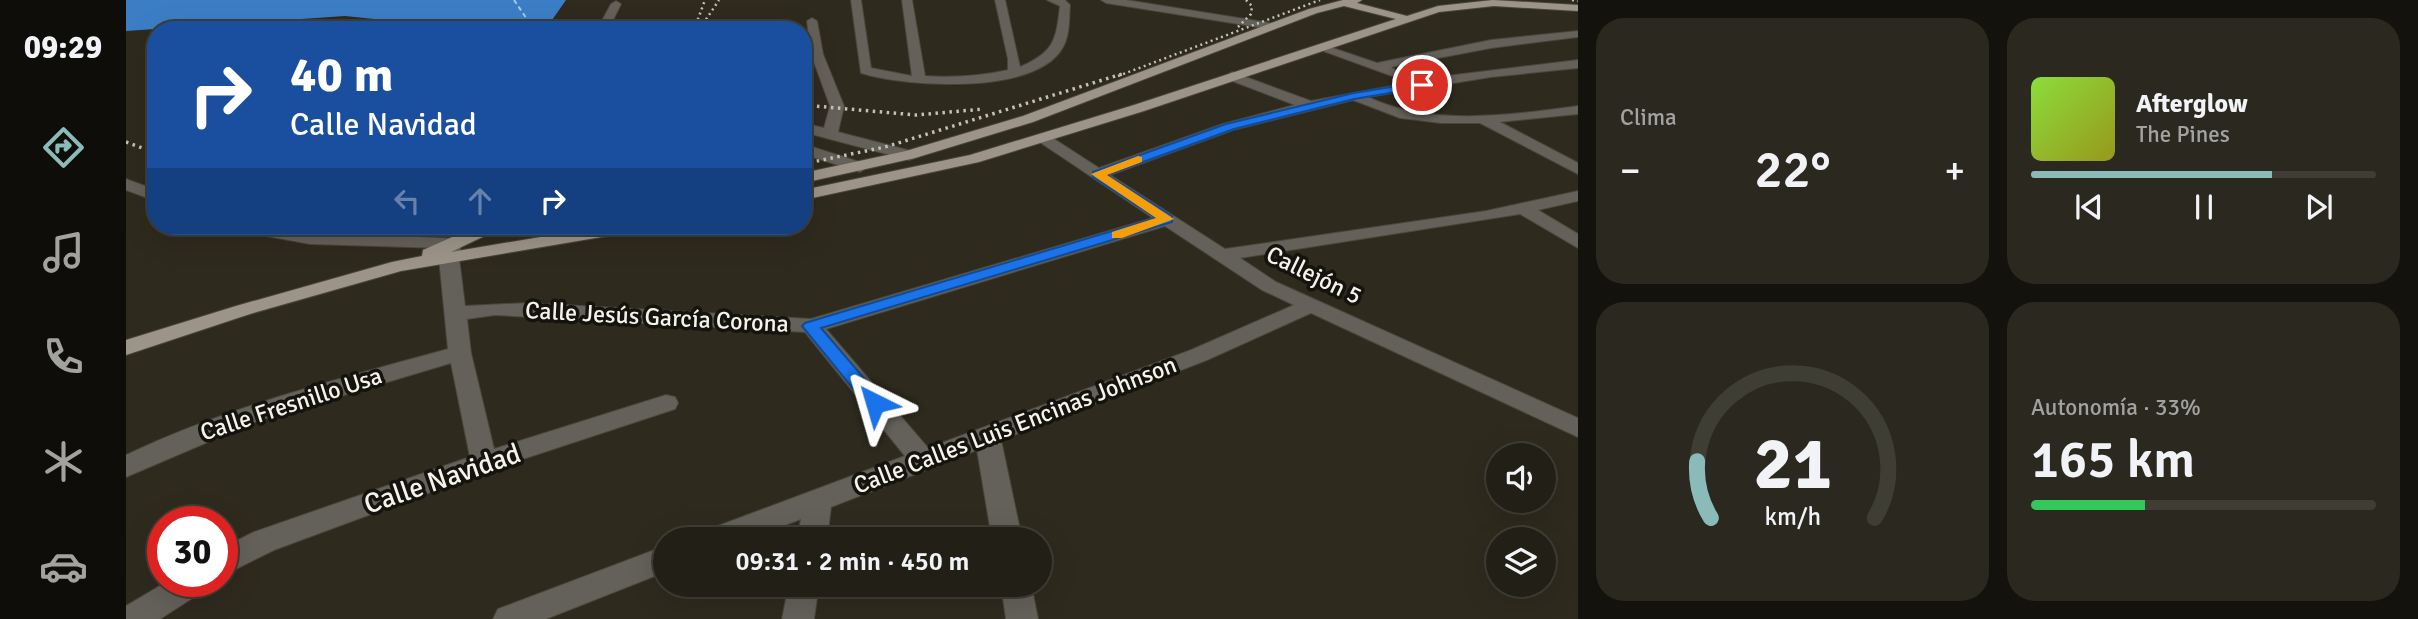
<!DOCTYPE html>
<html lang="es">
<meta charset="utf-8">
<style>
body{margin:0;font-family:Signika,sans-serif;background:#2a281f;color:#f1f3f6;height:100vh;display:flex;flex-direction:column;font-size:26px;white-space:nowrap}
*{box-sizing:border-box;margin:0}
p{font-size:23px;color:#a2a3a1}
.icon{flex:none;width:38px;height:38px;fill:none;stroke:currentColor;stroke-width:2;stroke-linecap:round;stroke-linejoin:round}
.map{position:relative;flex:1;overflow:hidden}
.side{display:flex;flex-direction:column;gap:18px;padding:18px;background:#13120c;width:840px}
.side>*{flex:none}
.banner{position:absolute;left:21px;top:21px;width:665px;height:214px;border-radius:28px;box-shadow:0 7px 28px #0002,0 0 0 2px #3f3e35;background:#1a4fa0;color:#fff;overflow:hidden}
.controls{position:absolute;left:1360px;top:443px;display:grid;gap:14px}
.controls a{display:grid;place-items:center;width:70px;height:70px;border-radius:50%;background:#222016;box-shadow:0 7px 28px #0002,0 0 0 2px #3f3e35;font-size:35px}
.speed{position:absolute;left:21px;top:506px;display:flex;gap:14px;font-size:35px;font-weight:700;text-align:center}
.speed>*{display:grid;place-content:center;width:91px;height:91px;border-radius:50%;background:#222016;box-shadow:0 7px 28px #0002,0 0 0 2px #3f3e35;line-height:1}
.speed .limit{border:10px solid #d22;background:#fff;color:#111}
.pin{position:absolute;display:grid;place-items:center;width:60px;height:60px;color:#fff;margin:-30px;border:4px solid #fff;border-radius:50%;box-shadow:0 2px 7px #0007}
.me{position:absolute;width:77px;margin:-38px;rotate:320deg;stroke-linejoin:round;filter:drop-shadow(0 0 5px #0008)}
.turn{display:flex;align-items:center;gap:24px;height:147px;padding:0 28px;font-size:32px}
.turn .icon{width:91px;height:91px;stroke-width:2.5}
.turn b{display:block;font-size:49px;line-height:60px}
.lanes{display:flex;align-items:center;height:66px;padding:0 28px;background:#0003;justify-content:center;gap:35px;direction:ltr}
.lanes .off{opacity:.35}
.big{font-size:52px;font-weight:600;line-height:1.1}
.side .card{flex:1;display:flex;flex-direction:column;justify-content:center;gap:10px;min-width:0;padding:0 24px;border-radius:28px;background:#2a281f}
.side .dial{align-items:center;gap:0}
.dial svg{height:182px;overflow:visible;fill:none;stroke:#3f3e35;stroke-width:7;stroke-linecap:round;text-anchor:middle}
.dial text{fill:#f1f3f6;stroke:none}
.song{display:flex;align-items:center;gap:21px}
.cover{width:84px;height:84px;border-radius:10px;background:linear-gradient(135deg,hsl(90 70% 55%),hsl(60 70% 35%))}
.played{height:7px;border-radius:4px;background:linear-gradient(90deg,#8bbbb9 70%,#3f3e35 70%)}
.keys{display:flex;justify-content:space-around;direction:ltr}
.heat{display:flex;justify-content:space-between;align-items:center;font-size:38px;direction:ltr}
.charge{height:10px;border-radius:5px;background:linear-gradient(90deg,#34c759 33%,#3f3e35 0)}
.side .tiles{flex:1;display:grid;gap:18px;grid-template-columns:repeat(2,1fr)}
.trip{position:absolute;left:527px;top:527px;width:399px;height:70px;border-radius:35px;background:#222016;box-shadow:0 7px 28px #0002,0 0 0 2px #3f3e35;font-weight:600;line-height:70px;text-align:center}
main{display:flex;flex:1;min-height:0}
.tab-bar{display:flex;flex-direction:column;width:126px;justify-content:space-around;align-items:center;background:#0e0d09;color:#a2a3a1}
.tab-bar .icon{width:49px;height:49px}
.tab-bar .on{color:#8bbbb9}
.tab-bar b{font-size:32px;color:#f1f3f6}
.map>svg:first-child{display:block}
.water{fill:#3c7ec6}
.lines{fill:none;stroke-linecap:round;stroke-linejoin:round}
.ferry{stroke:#a9c9ef;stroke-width:2;stroke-dasharray:4.5 3.5;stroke-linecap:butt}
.minor-casing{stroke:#4a463b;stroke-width:2}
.major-casing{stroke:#4a463b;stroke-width:2}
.minor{fill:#64605a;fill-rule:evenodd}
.major{fill:#9d9489;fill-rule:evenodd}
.rail-far1{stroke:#c3c1b8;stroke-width:2.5;stroke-dasharray:2 3.5;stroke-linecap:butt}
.rail{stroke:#c3c1b8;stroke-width:3.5;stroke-dasharray:2.5 4.5;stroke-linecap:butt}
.route{fill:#1a73e8;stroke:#114b97;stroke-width:2}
.slow{fill:#f59e0b}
.labels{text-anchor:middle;stroke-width:7;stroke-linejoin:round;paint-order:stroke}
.street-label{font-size:24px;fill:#f5f3eb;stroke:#15130d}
.near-street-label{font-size:28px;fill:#f5f3eb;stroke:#15130d}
</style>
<main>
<nav class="tab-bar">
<b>09:29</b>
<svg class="icon on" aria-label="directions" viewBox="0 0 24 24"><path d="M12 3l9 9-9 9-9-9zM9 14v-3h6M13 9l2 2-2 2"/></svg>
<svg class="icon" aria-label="music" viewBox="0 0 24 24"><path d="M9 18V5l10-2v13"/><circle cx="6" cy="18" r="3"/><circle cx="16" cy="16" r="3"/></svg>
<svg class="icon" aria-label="phone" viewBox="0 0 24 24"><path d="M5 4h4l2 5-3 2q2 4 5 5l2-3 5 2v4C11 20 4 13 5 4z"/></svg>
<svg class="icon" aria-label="climate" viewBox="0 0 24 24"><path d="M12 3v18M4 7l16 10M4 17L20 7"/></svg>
<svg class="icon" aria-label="car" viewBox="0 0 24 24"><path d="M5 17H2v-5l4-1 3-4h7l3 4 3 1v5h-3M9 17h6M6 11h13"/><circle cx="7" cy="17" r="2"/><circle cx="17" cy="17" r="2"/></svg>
</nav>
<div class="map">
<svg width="1452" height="619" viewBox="0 0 1452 619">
<rect width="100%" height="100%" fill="#2e2a1e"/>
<path class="water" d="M0,0h440l-14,20 -34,2 -36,8 -137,-14 -219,15z"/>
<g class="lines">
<path class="ferry" d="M388,0l17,25"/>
<defs>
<path id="minor" d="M725,0h10l10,68 41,8 -10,-76h10l13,76c27,2 56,0 83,-6v-11l-13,-59h10l15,67c34,-15 36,-26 40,-61l-13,-6h18l5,5c-1,13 0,30 -7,42 -26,49 -158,40 -202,26z
M975,0h25l144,23 6,3 -6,3 -164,-26z
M490,1l5,3 -13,26h-11l14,-26z
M686,18l5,3 6,33 21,52 -6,26 77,20 2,3 -2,3 -6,2 -106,-28v-9l21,5 6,-22 -19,-52 -4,-33z
M1452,31v6l-87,11 -100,19 7,5 -6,4 -77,-28 6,-4 56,19 114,-23z
M1452,60v8l-87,9 -123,20c62,30 143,18 210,9v8l-78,8 78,41v11l-98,-51h-39l-41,-5 -47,-18 -120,30 -123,45 115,74 261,-38 92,-20v10l-40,9 40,24v14l-58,-34 -280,44 36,24 302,136v19l-267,-124 -104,47 -206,80 21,99h-30l-15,-89 -146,57 -4,32h-30l4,-20 -52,20h-47l5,-9 198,-74 -100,-124 -310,-17 -28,4 4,34 23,96 172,-54 9,2 3,6 -3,6 -182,60 -219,81 -52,26v-28l32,-16 216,-75 -19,-94 -194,58 -131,56v-22c103,-49 213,-76 322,-106l-9,-91 3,-10 -132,-4 -71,-13 -6,-1 -3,-4h40l40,6 149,7 2,4 -2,15 6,48 63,-3 283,16 342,-101 -115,-77 -3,-3 3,-3h10l51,33 124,-44 72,-19 -68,-26 -1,-3 6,-4 79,29 135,-25zM1039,226l97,64 32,15 -103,45 -263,98 -102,-119z
M677,144l63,20 2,3 -8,5 -57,-18z
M0,179l30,11v11l-30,-11z
M539,546v26l-119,47h-53l5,-10z
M42,581h41l-4,9 -45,29h-34v-13z
M663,584h30l-5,35h-32z
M875,584h30l7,35h-32z"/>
<path id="major" d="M1217,0h19l-5,3 50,13 31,-10 55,-6 85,5v6l-84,-5 -55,6 -295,99 -165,51 -176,38v-10l167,-35 164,-50 262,-86 -52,-13 -27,7 -284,109 -118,36 -112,25v-10l103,-22 117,-35 286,-107z
M351,226h23l-3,4 -46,22 155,-26h40l-9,5 -236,40 -151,43 -124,41v-15l110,-34 156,-44 30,-6 1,-6z"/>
</defs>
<use href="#minor" class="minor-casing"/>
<use href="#major" class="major-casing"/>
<use href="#minor" class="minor"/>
<use href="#major" class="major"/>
<path class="rail-far1" d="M1446,0l6,1
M577,24l16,-24
M1112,27l13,-13 1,-8 -6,-6
M568,30l11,-30
M992,76l202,-76"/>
<path class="rail" d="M677,105l113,10 68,-6
M0,142l30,11
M677,164l82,-17 237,-73"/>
</g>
<path class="route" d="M1296,82l5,3 -1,2 -72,12 -120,30 -127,46 65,41v6l-351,106 60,70 3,5 -3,4h-13l-66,-81 3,-3 351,-105 -63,-41v-5l133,-48 128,-31z"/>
<path class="slow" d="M1012,156l4,1v5l-35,13 67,44 -52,19h-10v-6l44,-14 -65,-44z"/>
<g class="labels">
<g class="street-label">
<text transform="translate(1188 275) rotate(26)" y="8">Callejón 5</text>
<text transform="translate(531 317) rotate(3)" y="8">Calle Jesús García Corona</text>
<text transform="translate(165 404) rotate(-18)" y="8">Calle Fresnillo Usa</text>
<text transform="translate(889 425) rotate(-21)" y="8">Calle Calles Luis Encinas Johnson</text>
</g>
<g class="near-street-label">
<text transform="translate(316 478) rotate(-19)" y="10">Calle Navidad</text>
</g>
</g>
</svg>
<div class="controls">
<a><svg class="icon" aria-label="sound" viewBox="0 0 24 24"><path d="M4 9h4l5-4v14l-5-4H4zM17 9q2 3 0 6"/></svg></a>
<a><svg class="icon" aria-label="layers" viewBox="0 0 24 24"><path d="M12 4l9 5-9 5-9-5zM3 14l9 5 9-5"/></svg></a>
</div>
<div class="speed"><div class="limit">30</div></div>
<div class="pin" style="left:1296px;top:85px;background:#d93025"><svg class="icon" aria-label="arrive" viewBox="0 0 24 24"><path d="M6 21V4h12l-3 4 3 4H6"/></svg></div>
<svg class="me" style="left:749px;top:403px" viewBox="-20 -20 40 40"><path d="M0-17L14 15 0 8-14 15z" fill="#1a73e8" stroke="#fff" stroke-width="4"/></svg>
<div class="trip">09:31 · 2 min · 450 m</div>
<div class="banner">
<div class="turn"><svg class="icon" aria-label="right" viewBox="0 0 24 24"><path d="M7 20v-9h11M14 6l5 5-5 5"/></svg><div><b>40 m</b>Calle Navidad</div></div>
<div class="lanes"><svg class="icon off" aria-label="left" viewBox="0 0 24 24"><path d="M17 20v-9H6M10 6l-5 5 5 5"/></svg><svg class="icon off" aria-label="ahead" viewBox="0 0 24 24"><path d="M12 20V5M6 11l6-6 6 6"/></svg><svg class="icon" aria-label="right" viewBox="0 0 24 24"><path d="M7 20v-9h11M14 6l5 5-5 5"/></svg></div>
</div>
</div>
<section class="side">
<div class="tiles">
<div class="card"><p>Clima</p>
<div class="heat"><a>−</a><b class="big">22°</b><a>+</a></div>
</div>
<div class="card">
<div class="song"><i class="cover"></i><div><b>Afterglow</b><p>The Pines</p></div></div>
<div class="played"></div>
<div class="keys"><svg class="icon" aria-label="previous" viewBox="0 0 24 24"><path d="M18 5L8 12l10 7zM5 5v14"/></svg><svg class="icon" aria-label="pause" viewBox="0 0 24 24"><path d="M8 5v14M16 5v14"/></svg><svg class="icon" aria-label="next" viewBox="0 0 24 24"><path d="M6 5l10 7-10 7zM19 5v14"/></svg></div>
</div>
<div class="card dial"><svg viewBox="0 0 100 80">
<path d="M14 69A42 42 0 1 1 86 69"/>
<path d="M14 69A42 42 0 0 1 8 44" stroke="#8bbbb9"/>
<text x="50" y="56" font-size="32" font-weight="700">21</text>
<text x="50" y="72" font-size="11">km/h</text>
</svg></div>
<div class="card"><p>Autonomía · 33%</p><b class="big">165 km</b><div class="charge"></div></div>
</div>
</section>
</main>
